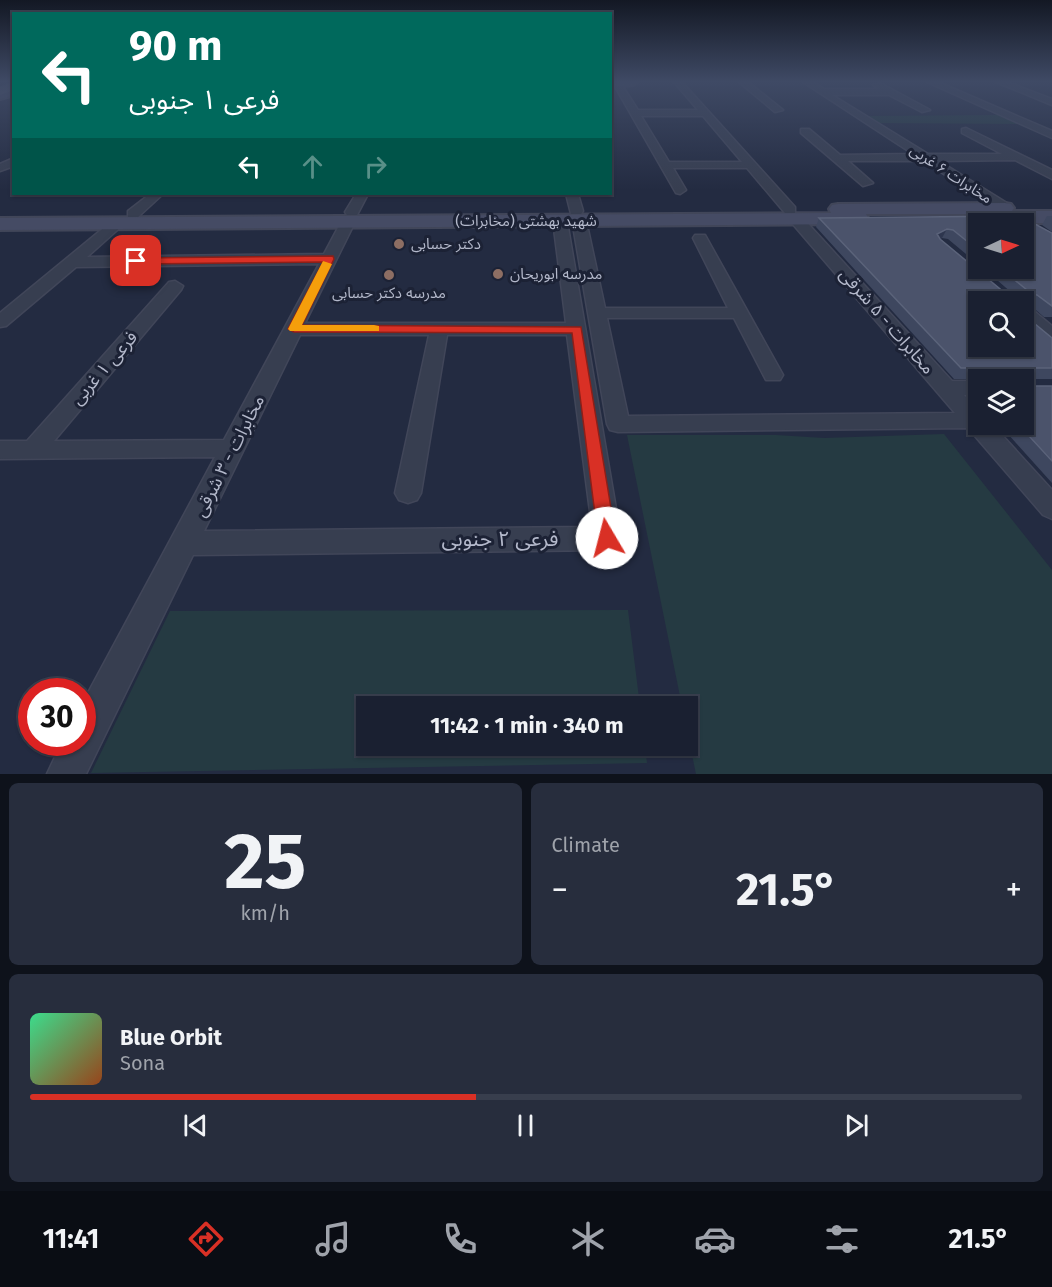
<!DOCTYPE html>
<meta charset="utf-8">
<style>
body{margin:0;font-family:"Fira Sans","Noto Sans Arabic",sans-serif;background:#272d3d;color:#f1f3f6;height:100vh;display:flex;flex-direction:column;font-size:22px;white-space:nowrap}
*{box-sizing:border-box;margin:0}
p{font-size:20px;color:#9fa3ab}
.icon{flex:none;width:33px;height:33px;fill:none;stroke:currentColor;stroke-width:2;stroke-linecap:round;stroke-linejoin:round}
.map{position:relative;height:774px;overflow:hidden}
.panel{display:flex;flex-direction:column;gap:9px;padding:9px;background:#0e121b;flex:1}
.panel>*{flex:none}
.banner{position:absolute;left:12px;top:12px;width:600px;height:183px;border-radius:0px;box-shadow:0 2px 4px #0004,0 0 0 2px #383e4d;background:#00695c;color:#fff;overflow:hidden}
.needle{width:39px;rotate:86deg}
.buttons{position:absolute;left:968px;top:213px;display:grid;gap:12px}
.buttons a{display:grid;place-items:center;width:66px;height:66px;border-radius:0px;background:#1a2031;box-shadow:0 2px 4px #0004,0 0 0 2px #383e4d;font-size:30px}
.speed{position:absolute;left:18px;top:678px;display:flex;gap:12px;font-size:30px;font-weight:700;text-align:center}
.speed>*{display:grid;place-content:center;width:78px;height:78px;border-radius:50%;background:#1a2031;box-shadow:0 2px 4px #0004,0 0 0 2px #383e4d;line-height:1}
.speed .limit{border:9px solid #d22;background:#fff;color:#111}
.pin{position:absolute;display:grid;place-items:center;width:51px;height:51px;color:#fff;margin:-26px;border-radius:12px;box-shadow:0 3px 9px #0006}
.me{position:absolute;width:66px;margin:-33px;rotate:352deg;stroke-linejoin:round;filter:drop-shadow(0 0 4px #0008)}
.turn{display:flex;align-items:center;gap:21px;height:126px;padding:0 18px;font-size:27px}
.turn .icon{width:78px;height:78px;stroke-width:2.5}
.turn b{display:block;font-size:42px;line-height:51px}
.lanes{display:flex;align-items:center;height:57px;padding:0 18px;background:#0003;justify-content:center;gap:30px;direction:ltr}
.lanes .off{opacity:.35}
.big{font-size:45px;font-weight:700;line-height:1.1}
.panel .widget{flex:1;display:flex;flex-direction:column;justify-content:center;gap:9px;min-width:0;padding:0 21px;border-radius:9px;background:#272d3d}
.panel .dial{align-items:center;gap:0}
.dial b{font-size:78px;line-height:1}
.song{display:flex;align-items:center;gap:18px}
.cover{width:72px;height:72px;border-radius:9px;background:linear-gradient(135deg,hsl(150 70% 55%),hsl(20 70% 35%))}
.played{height:6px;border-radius:3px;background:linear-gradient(90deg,#d93025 45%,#383e4d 45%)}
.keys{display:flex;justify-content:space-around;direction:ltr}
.heat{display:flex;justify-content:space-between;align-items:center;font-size:33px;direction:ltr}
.panel .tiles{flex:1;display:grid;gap:9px;grid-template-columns:1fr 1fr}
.widget:last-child{grid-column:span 2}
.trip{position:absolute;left:356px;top:696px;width:342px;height:60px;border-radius:0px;background:#1a2031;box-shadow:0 2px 4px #0004,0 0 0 2px #383e4d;font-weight:700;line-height:60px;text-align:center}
.dock{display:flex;height:96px;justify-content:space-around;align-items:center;background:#0a0d14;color:#9fa3ab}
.dock .icon{width:42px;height:42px}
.dock .selected{color:#d93025}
.dock b{font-size:27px;color:#f1f3f6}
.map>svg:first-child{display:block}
.green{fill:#253a42}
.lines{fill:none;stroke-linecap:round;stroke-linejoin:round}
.street-casing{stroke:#414659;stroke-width:3}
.secondary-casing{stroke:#414659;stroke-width:4}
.primary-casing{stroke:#414659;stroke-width:2}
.street{fill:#373e50;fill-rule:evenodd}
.secondary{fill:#454b64;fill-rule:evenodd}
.primary{fill:#555c70;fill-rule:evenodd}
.wall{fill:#3e475f;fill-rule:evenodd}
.shaded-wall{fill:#2e364e}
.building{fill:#4b536b;stroke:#5b637a;stroke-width:1.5;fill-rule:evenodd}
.route{fill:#d93025;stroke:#8d1f18;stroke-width:1.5}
.slow{fill:#f59e0b}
.education-dot{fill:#8d6e63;stroke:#1c2235;stroke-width:2}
.labels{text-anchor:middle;stroke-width:6;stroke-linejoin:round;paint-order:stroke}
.far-street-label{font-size:15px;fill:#b4b9cb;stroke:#1c2235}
.far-poi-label{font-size:15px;fill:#b4b9cb;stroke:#1c2235;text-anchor:start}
.street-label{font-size:18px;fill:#b4b9cb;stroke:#1c2235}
.near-street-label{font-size:21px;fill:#b4b9cb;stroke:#1c2235}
</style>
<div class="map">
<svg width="1052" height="774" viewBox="0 0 1052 774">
<rect width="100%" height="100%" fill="#232b41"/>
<path class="green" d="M998,115l20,9 -143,-1 -13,-7z
M944,434l108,136v204h-356l-9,-43v-25h-5l-55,-271h149l48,3z
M628,610l12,96h-274v40h279l2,17 -556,10 79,-162z"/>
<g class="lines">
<defs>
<path id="street" d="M674,82h8l113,125v6h-10l-38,-45h-74l13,22 -6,4 -4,-1 -63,-110 7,-1 18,28h60zM641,116h62l39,46h-73z
M739,82h9l35,28 -8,2z
M803,82h10l11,7h55l-6,-4 7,-2 50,27 -8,2 -33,-17h-57l96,59h74l-40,-21v-4l4,-1 86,42v9l-37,-19 -76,1 71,44v6l-5,1 -82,-51h-75l25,22 -10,3 -62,-53v-4h8l31,26 73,-1z
M927,82h11l114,49v7z
M996,82h11l45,17v6z
M14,158v8l-14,5v-7z
M150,194h13l-25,23h-10v-6z
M356,194h12l-11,21h-10l-2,-3z
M566,194h12l5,17 -2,3h-10z
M796,215l5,1 151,165h26v14h-14l14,15v14h14l60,66v29l-9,-4 -75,-87 -350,4 -8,-2 -3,-6 -35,-204 7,-4 7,4 19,88h123l-35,-70 2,-3h10l78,140 -3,5h-14l-32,-62h-127l21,98 327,-3 -164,-191v-6z
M560,217l7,4 54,317 -4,8 -10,4 -414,5 -107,219h-39l15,-32h20v-38l133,-247 -215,2v-18h27l142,-159 6,-1 8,5 -2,4 -127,151 170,-1 95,-176 -243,3 -70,59 -6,1v-14l112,-92 5,-1 7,4 -37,33 237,-3 17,-32 7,-4 7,4 -50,101h261l-13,-102zM300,335h129l-34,158 4,7 9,3 9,-3 4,-7 26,-158h120l25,192 -388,4z
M1023,306l6,1 23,19v15l-7,-2 -22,-19z"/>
<path id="secondary" d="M610,82h28l-5,3 -23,2z
M14,88v7l-14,4v-7z
M1005,203l6,1 3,4 -2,3h40v12h-69l-7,-2 -2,-4 2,-3h-110l2,4 -2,4 -7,2 -859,6v-12l831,-5 -2,-4 3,-4 6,-1z"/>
<path id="primary" d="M14,82v8l-14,5v-8z"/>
</defs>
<use href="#street" class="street-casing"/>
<use href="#secondary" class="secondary-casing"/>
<use href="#primary" class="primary-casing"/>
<use href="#street" class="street"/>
<use href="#secondary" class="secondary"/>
<use href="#primary" class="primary"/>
</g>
<path class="wall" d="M1020,216l32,17v84h-8l-14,-12h-3v1l-4,7v-11h-45v44h45v-32l29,24v41h-23v7h23v97l-53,-59h24v-44l-69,-1 -138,-152 3,-9zM978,224h45v44h-40l29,25h-7l-65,-54 2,-1 6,1 30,25z
M1047,216h5v16l-10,-7z
M978,391v11l-4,-5z"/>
<path class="shaded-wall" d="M947,229l-5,9 -9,5 4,-9z"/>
<path class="building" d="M1020,216l32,17v73l-15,-11 -7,-1 -3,2v10h-4v-4h-45v44h45v-32l29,24v30h-23v18h23v75l-34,-37h5v-44h-36v-12h-26l-142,-150zM978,224h45v44h-23l27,22v3h-22l-65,-54 -3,-5 10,-5 6,1 25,20z"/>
<linearGradient id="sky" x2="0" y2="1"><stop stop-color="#131824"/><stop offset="0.43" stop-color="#3f4a65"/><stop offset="1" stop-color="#3f4a65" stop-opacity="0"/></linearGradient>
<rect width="1052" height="190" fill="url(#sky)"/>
<path class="route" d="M333,256l1,3 -32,66 279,2 35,211 -2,5 -7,2 -6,-2 -3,-5 -26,-205 -278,-1 -6,-3 35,-67 -187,2 -5,-3 5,-3z"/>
<path class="slow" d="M323,261l9,3 -30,61h72l5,1v5h-89l-2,-2z"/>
<g class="education-dot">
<circle cx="399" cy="244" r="6"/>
<circle cx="498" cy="274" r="6"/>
<circle cx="389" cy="275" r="6"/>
</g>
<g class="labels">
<g class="far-street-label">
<text transform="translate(951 174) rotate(33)" y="5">مخابرات ۶ غربی</text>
<text x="526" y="226">شهید بهشتی (مخابرات)</text>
</g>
<g class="far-poi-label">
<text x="411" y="249">دکتر حسابی</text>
<text x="510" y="279">مدرسه ابوریحان</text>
<text x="389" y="298" text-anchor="middle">مدرسه دکتر حسابی</text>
</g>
<g class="street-label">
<text transform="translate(887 321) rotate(49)" y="6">مخابرات - ۵ شرقی</text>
<text transform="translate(104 368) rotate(-49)" y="6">فرعی ۱ غربی</text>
<text transform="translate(229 456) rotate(-63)" y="6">مخابرات - ۳ شرقی</text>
</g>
<g class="near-street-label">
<text x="500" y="546">فرعی ۲ جنوبی</text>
</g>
</g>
</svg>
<div class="buttons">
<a><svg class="needle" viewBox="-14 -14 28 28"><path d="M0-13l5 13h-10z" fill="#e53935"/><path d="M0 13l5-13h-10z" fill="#9fa3ab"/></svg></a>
<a><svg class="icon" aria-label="search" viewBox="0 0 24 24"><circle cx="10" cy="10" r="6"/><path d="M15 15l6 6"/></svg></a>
<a><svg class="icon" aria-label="layers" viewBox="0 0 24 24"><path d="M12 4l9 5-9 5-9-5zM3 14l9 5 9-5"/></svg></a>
</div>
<div class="speed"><div class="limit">30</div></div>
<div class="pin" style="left:136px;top:261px;background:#d93025"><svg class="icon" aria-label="arrive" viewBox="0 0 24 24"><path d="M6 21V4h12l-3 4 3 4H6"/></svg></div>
<svg class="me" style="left:607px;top:538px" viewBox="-20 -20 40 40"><circle r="19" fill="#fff"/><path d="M0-13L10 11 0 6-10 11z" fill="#d93025"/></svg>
<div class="trip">11:42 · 1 min · 340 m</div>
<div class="banner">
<div class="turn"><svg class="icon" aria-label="left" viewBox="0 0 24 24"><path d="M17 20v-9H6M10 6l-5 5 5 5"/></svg><div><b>90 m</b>فرعی ۱ جنوبی</div></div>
<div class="lanes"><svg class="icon" aria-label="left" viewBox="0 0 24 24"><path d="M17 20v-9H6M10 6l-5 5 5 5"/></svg><svg class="icon off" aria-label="ahead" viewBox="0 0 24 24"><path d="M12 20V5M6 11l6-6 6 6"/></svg><svg class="icon off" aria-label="right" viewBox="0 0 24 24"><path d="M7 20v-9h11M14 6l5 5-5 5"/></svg></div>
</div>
</div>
<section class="panel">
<div class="tiles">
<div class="widget dial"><b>25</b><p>km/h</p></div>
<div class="widget"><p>Climate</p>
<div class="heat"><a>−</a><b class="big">21.5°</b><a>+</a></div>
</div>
<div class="widget">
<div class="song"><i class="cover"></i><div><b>Blue Orbit</b><p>Sona</p></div></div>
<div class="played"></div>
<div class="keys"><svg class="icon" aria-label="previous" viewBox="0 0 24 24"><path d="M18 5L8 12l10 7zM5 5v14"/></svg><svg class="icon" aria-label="pause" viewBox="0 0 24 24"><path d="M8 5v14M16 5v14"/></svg><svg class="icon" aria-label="next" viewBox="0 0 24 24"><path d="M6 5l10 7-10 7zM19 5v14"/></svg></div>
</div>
</div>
</section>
<nav class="dock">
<b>11:41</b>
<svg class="icon selected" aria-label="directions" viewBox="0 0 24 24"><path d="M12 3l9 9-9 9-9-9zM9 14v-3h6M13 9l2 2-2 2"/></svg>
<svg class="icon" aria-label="music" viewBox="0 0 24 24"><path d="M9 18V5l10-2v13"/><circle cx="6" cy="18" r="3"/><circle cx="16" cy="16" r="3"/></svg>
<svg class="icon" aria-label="phone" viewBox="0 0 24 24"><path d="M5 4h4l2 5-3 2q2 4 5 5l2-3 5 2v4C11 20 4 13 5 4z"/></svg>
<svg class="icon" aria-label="climate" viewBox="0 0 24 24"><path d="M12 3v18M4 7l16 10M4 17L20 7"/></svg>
<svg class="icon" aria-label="car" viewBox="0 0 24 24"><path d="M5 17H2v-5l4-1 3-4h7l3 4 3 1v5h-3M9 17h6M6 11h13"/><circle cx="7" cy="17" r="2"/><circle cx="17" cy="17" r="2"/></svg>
<svg class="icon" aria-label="filters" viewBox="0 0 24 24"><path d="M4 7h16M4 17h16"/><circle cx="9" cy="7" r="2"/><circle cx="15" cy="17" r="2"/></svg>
<b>21.5°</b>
</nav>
